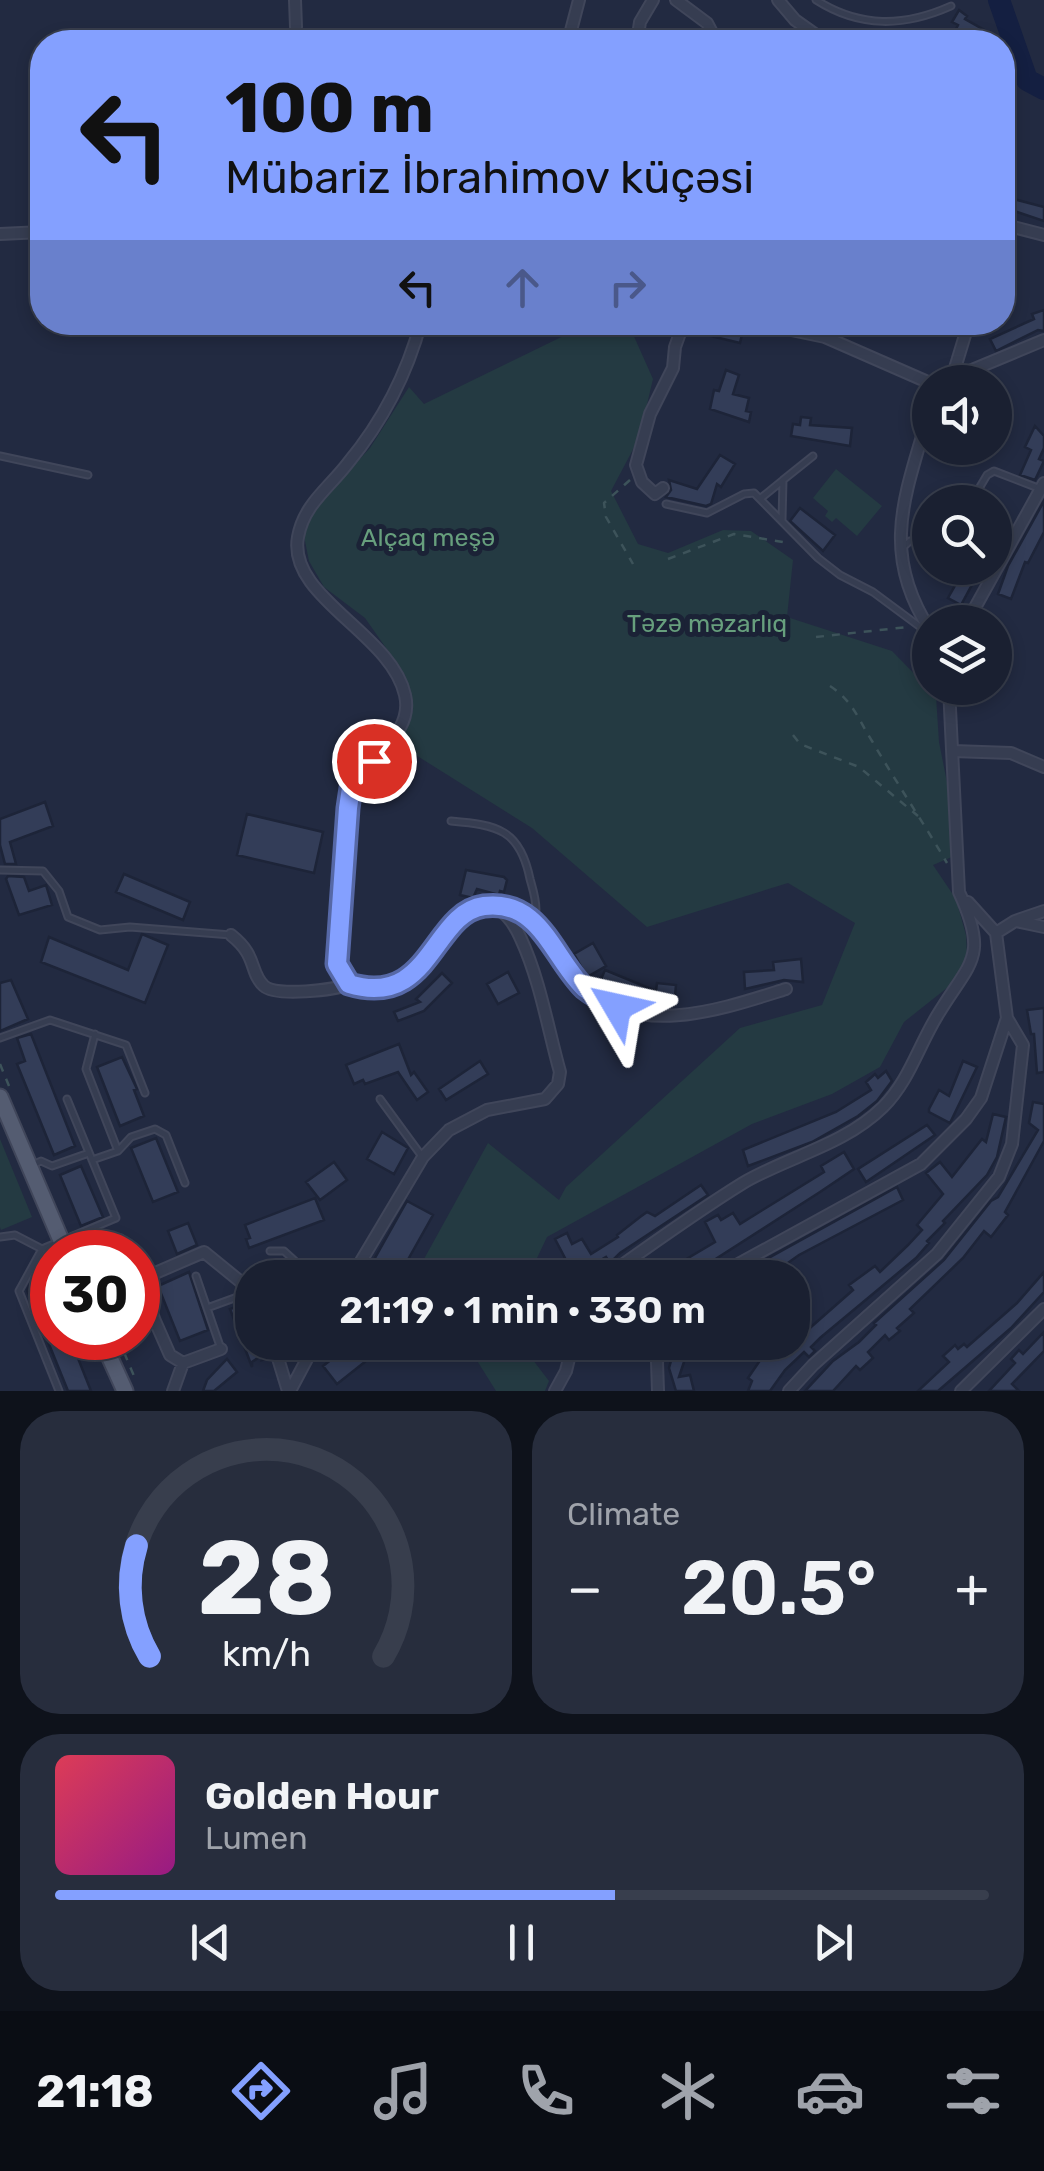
<!DOCTYPE html>
<meta charset="utf-8">
<style>
body{margin:0;font-family:Rubik,sans-serif;background:#272d3d;color:#f1f3f6;height:100vh;display:flex;flex-direction:column;font-size:38px;white-space:nowrap}
*{box-sizing:border-box;margin:0}
p{font-size:32px;color:#9fa3ab}
.icon{flex:none;width:55px;height:55px;fill:none;stroke:currentColor;stroke-width:2;stroke-linecap:round;stroke-linejoin:round}
.map{position:relative;height:1391px;overflow:hidden}
.details{display:flex;flex-direction:column;gap:20px;padding:20px;background:#0e121b;flex:1}
.details>*{flex:none}
.banner{position:absolute;left:30px;top:30px;width:985px;height:305px;border-radius:40px;box-shadow:0 5px 15px #0003,0 0 0 2px #383e4d;background:#84a0ff;color:#111;overflow:hidden}
.tools{position:absolute;left:912px;top:365px;display:grid;gap:20px}
.tools a{display:grid;place-items:center;width:100px;height:100px;border-radius:50%;background:#1a2031;box-shadow:0 5px 15px #0003,0 0 0 2px #383e4d;font-size:50px}
.speed{position:absolute;left:30px;top:1230px;display:flex;gap:20px;font-size:50px;font-weight:700;text-align:center}
.speed>*{display:grid;place-content:center;width:130px;height:130px;border-radius:50%;background:#1a2031;box-shadow:0 5px 15px #0003,0 0 0 2px #383e4d;line-height:1}
.speed .limit{border:15px solid #d22;background:#fff;color:#111}
.pin{position:absolute;display:grid;place-items:center;width:85px;height:85px;color:#fff;margin:-42px;border:5px solid #fff;border-radius:50%;box-shadow:0 2px 10px #0007}
.me{position:absolute;width:110px;margin:-55px;rotate:306deg;stroke-linejoin:round;filter:drop-shadow(0 0 8px #0008)}
.turn{display:flex;align-items:center;gap:35px;height:210px;padding:0 30px;font-size:45px}
.turn .icon{width:130px;height:130px;stroke-width:2.5}
.turn b{display:block;font-size:70px;line-height:85px}
.lanes{display:flex;align-items:center;height:95px;padding:0 30px;background:#0003;justify-content:center;gap:50px;direction:ltr}
.lanes .off{opacity:.35}
.big{font-size:75px;font-weight:600;line-height:1.1}
.details .widget{flex:1;display:flex;flex-direction:column;justify-content:center;gap:15px;min-width:0;padding:0 35px;border-radius:40px;background:#272d3d}
.details .dial{align-items:center;gap:0}
.dial svg{height:260px;overflow:visible;fill:none;stroke:#383e4d;stroke-width:7;stroke-linecap:round;text-anchor:middle}
.dial text{fill:#f1f3f6;stroke:none}
.song{display:flex;align-items:center;gap:30px}
.cover{width:120px;height:120px;border-radius:15px;background:linear-gradient(135deg,hsl(350 70% 55%),hsl(310 70% 35%))}
.played{height:10px;border-radius:5px;background:linear-gradient(90deg,#84a0ff 60%,#383e4d 60%)}
.keys{display:flex;justify-content:space-around;direction:ltr}
.heat{display:flex;justify-content:space-between;align-items:center;font-size:55px;direction:ltr}
.details .tiles{flex:1;display:grid;gap:20px;grid-template-columns:1fr 1fr}
.widget:last-child{grid-column:span 2}
.trip{position:absolute;left:235px;top:1260px;width:575px;height:100px;border-radius:40px;background:#1a2031;box-shadow:0 5px 15px #0003,0 0 0 2px #383e4d;font-weight:600;line-height:100px;text-align:center}
.tab-bar{display:flex;height:160px;justify-content:space-around;align-items:center;background:#0a0d14;color:#9fa3ab}
.tab-bar .icon{width:70px;height:70px}
.tab-bar .current{color:#84a0ff}
.tab-bar b{font-size:45px;color:#f1f3f6}
.map>svg:first-child{display:block}
.green{fill:#243a42}
.lines{fill:none;stroke-linecap:round;stroke-linejoin:round}
.river{stroke:#141f41;stroke-width:22}
.building{fill:#333d58;stroke:#1d2438;stroke-width:2.5}
.service-casing{stroke:#40465a;stroke-width:9}
.minor-casing{stroke:#40465a;stroke-width:14}
.primary-casing{stroke:#40465a;stroke-width:19}
.path{stroke:#3d535a;stroke-width:2.5;stroke-dasharray:8 8;stroke-linecap:butt}
.service{stroke:#363d51;stroke-width:5}
.minor{stroke:#363d51;stroke-width:10}
.primary{stroke:#545c71;stroke-width:15}
.route-casing{stroke:#5668a6;stroke-width:25}
.route{stroke:#84a0ff;stroke-width:18}
.labels{text-anchor:middle;stroke-width:10;stroke-linejoin:round;paint-order:stroke}
.park-label{font-size:25px;fill:#679f7d;stroke:#1b2236}
</style>
<div class="map">
<svg width="1044" height="1391" viewBox="0 0 1044 1391">
<rect width="100%" height="100%" fill="#222a41"/>
<path class="green" d="M590,323h38l25,56 -14,59 -28,53 27,53 30,9 55,-23 28,1 42,29 -6,57 105,34 44,45 3,46 22,111 -28,12 23,34 10,36 1,21 -10,24 -53,42 -24,45 -48,27 -80,30 -205,113 -19,40h-100l-4,-18 64,-116 71,57 7,-13 174,-159 82,-23 33,-82 -67,-40 -141,44 -115,-99 -137,-86 18,-31 -8,-36 -40,-57 -41,-31 -15,-26 -5,-25 10,-28 56,-60 39,-61 15,17z
M836,469l46,37 -25,30 -21,-18 -4,4 -7,-6 3,-5 -15,-13z
M0,1139l32,78 -31,13 -1,-3z
M466,1343h54l29,38 -4,10h-49z"/>
<g class="lines">
<path class="river" d="M999,0l28,80 17,9"/>
</g>
<path class="building" d="M959,10l8,6 -2,3 21,12 -7,11h-10l-15,-9 4,-8 -6,-3z
M1002,196l42,11v14l-42,-14z
M1044,310v21l-6,-1 -42,21 -6,-12 44,-20 -2,-5z
M693,322l50,8 -3,13 -50,-12z
M726,370l13,5 -6,19 16,4 -3,13 5,1 -2,10 -39,-13 4,-19 5,1z
M801,417l10,1 -1,7 42,3 -2,18 -59,-10 2,-12 7,1z
M1035,426l9,10v12l-5,11 5,2 -9,19 -15,-5 11,-25 -6,-3z
M720,455l15,9 -14,23 -4,-3 -6,20 -5,2 -40,-9 5,-7 -2,-10 28,9z
M1044,501v31l-16,31 -3,-1 -14,37 -13,-5 10,-28z
M800,508l35,27 -12,16 -33,-30z
M965,568h16l-20,37 -13,-7z
M45,802l8,24 -43,16 6,22h-11l-5,-19v-26z
M247,814l76,18 -9,41 -77,-18z
M466,870l38,7 3,3 -3,12 -4,-1 -1,4 -22,-6 -4,9 -13,-3z
M124,874l66,28 -7,18 -67,-28z
M8,876l16,1 5,14 17,-6 6,20 -33,10 -13,-36z
M142,934l26,11 -23,58 -104,-41 8,-25 79,33z
M593,943l13,23 -19,11 -13,-23z
M801,959l2,23 -19,-2 -39,9 -1,-17 30,-2 -1,-8z
M605,970l51,21 1,-8 19,2 -2,21 -32,-1 -31,-9 -13,-10z
M508,972l11,21 -21,11 -11,-20z
M442,973l10,10 -28,28 -26,10 -4,-9 26,-10 -4,-3z
M11,980l17,39 -28,12v-48z
M1044,1008v64l-7,1 -3,-39h-3l-4,-24z
M31,1034l44,112 -21,9 -37,-91 8,-3 -8,-23z
M399,1044l12,31 3,-3 14,20 -11,8 -19,-28 -33,12 -2,-4 -9,4 -8,-19z
M122,1057l15,32 -3,1 10,26 -24,10 -23,-59z
M480,1061l8,13 -42,26 -7,-11z
M963,1061l14,6 -27,56 -21,-11v-3l10,-19 10,6z
M886,1071l6,10 -15,20 -19,15 -46,26 -64,24 -5,-16 93,-38 35,-22 -5,-8 9,-8 3,4z
M1033,1102l11,2v37l-39,71 3,3 -17,22 -7,-6 -21,27 -53,51 4,4 -17,15 3,3 -11,9 -4,-5 -17,17 5,6 -13,12 -4,-4 -23,25h-28l28,-30 26,-19 17,-17 -2,-2 70,-63 47,-59 7,-4 40,-67 -9,-7z
M993,1114l13,3 -9,40 -10,18 -44,46 2,2 -18,18 2,2 -13,15 -96,80 -9,9 4,4 -6,6 -5,-5 -19,18 -15,21h-22l4,-10 -4,-3 15,-22 3,2 9,-10 4,3 6,-9h9l59,-52 -4,-5 26,-19 5,6 28,-27 14,-15 -5,-5 26,-31 -17,-21 14,-11 12,15 30,-38 4,3z
M927,1125l8,10 -69,47 -8,-13z
M382,1132l26,16 -14,26 -27,-15z
M156,1138l22,54 -25,10 -22,-54z
M844,1152l10,17 -34,23 -134,86h-29l18,-17 3,3 37,-22 -10,-20 13,-7 3,5 12,-7 7,11 84,-52 -3,-6z
M334,1162l13,18 -27,20 -14,-18z
M81,1166l22,51 -22,9 -21,-51z
M701,1185l7,10 -88,58 -10,10 -4,-6 -34,20 -10,-17 3,-2 -10,-19 12,-6 5,11 10,-5 9,15 27,-17 -1,-2 23,-18 7,-5 8,4z
M897,1187l6,13 -104,55 -21,15 -17,8h-29z
M315,1198l9,22 -75,28 -3,-9 4,-1 -5,-13z
M407,1201l26,14 -32,57 -26,-14z
M188,1223l9,22 -20,9 -9,-23z
M40,1266l12,29v43h18l21,53h-23l-41,-101z
M189,1272l19,58 -28,11 -22,-55z
M1044,1272v20l-33,36 -73,63h-20l31,-29 -6,-6 12,-11 3,4 6,-5 3,3 50,-44z
M250,1302l2,40h12l5,16 -7,2 3,-7 -13,9v5l-22,-58z
M1044,1332v19l-32,33 7,7h-30l26,-28 -4,-4 8,-9 4,4z
M354,1342h36l-53,42 -14,-18z
M676,1343l13,4 -10,30 11,-2 4,16h-18l-7,-23z
M227,1359l10,13 -23,19h-11l4,-11z"/>
<g class="lines">
<defs>
<path id="service" d="M816,0c44,28 88,27 135,6
M0,456l88,19
M761,498l21,-17
M971,502l16,-27 7,-4 44,17
M666,504l41,9 37,-19 10,-1 64,65 22,17 33,17 54,40
M782,520l1,-40 30,-24
M901,549l9,-8 20,-3
M451,821c46,4 69,8 79,58 3,11 6,19 6,31l-6,5
M0,870l43,1 16,20 9,26 32,13 30,-3 101,8
M95,1034l-9,35 32,82
M0,1038l50,-18 76,25 19,48
M380,1099l41,56
M92,1160l26,-9 13,-14 24,-8 11,6 19,48
M32,1165l9,-4 11,5 37,-13
M0,1237l15,-2 27,14 74,-31 -49,-119
M42,1249l-23,42 40,100
M270,1251h14l11,10 -10,17
M86,1252l35,-14 6,14
M623,1266l17,12
M196,1276l25,73
M207,1308l44,-16"/>
<path id="minor" d="M295,0l1,27
M676,0l31,23 10,19
M778,0l17,20 31,22
M568,42l11,-42
M637,42l3,-20 13,-22
M1002,224l42,11
M0,234l42,-2
M753,322l72,15 105,46
M952,378l17,-56
M943,382l101,-42
M930,409c-23,82 -52,141 0,221
M663,488l-8,6 -13,-12 -6,-17 14,-51 23,-46 2,-21 9,-25
M967,622l77,-139
M953,751l58,2 33,14
M499,906c46,2 57,55 86,82 55,51 140,20 201,1
M1016,921l28,6
M996,933l19,-12 29,-10
M231,935c27,21 18,37 33,51 12,11 71,4 85,-2
M351,1278l72,-121 26,-27 38,-20 58,-11 13,-15 2,-12c-12,-43 -20,-92 -39,-133 -12,-28 -37,-50 -63,-20 -32,36 -51,82 -109,65l-12,-20c3,-33 8,-65 9,-98 0,-25 -3,-52 5,-76 11,-34 64,-52 54,-95 -14,-62 -118,-98 -107,-158 6,-33 31,-49 50,-74 34,-41 59,-89 73,-141
M604,1278c45,-32 92,-66 139,-95 46,-27 100,-37 140,-76 26,-26 35,-60 54,-91 32,-54 53,-57 22,-124l-10,-204
M713,1278l208,-114 45,-45 15,-21 26,-80
M155,1321l-16,-41 65,-28 48,39
M138,1328l17,-7 15,34 13,8 38,-14
M273,1342l15,49
M173,1391l10,-28
M290,1391l26,-49
M555,1391l11,-20 7,-29
M658,1391l-1,-29 5,-20
M789,1391l24,-26 124,-111 62,-77 13,-33 11,-99 -16,-27 -11,-85 -28,-31
M961,1391l83,-82"/>
<path id="primary" d="M0,1097l66,155
M101,1338l24,53"/>
</defs>
<use href="#service" class="service-casing"/>
<use href="#minor" class="minor-casing"/>
<use href="#primary" class="primary-casing"/>
<path class="path" d="M630,480l-26,23 2,14 27,47
M668,559l66,-25 55,9
M816,637l91,-10
M830,686c23,15 28,33 42,55 24,41 51,81 75,122
M793,735l7,9 59,23 59,49
M0,1064l9,22
M118,1338l16,38"/>
<use href="#service" class="service"/>
<use href="#minor" class="minor"/>
<use href="#primary" class="primary"/>
</g>
<g class="lines">
<defs>
<path id="route" d="M374,761l-23,27 -3,20 -11,156 12,20c82,25 83,-71 135,-78 56,-7 68,50 100,82 10,8 22,14 33,19"/>
</defs>
<use href="#route" class="route-casing"/>
<use href="#route" class="route"/>
</g>
<g class="labels">
<g class="park-label">
<text x="428" y="546">Alçaq meşə</text>
<text x="707" y="632">Təzə məzarlıq</text>
</g>
</g>
</svg>
<div class="tools">
<a><svg class="icon" aria-label="sound" viewBox="0 0 24 24"><path d="M4 9h4l5-4v14l-5-4H4zM17 9q2 3 0 6"/></svg></a>
<a><svg class="icon" aria-label="search" viewBox="0 0 24 24"><circle cx="10" cy="10" r="6"/><path d="M15 15l6 6"/></svg></a>
<a><svg class="icon" aria-label="layers" viewBox="0 0 24 24"><path d="M12 4l9 5-9 5-9-5zM3 14l9 5 9-5"/></svg></a>
</div>
<div class="speed"><div class="limit">30</div></div>
<div class="pin" style="left:374px;top:761px;background:#d93025"><svg class="icon" aria-label="arrive" viewBox="0 0 24 24"><path d="M6 21V4h12l-3 4 3 4H6"/></svg></div>
<svg class="me" style="left:617px;top:1007px" viewBox="-20 -20 40 40"><path d="M0-17L14 15 0 8-14 15z" fill="#84a0ff" stroke="#fff" stroke-width="4"/></svg>
<div class="trip">21:19 · 1 min · 330 m</div>
<div class="banner">
<div class="turn"><svg class="icon" aria-label="left" viewBox="0 0 24 24"><path d="M17 20v-9H6M10 6l-5 5 5 5"/></svg><div><b>100 m</b>Mübariz İbrahimov küçəsi</div></div>
<div class="lanes"><svg class="icon" aria-label="left" viewBox="0 0 24 24"><path d="M17 20v-9H6M10 6l-5 5 5 5"/></svg><svg class="icon off" aria-label="ahead" viewBox="0 0 24 24"><path d="M12 20V5M6 11l6-6 6 6"/></svg><svg class="icon off" aria-label="right" viewBox="0 0 24 24"><path d="M7 20v-9h11M14 6l5 5-5 5"/></svg></div>
</div>
</div>
<section class="details">
<div class="tiles">
<div class="widget dial"><svg viewBox="0 0 100 80">
<path d="M14 69A42 42 0 1 1 86 69"/>
<path d="M14 69A42 42 0 0 1 10 35" stroke="#84a0ff"/>
<text x="50" y="56" font-size="32" font-weight="700">28</text>
<text x="50" y="72" font-size="11">km/h</text>
</svg></div>
<div class="widget"><p>Climate</p>
<div class="heat"><a>−</a><b class="big">20.5°</b><a>+</a></div>
</div>
<div class="widget">
<div class="song"><i class="cover"></i><div><b>Golden Hour</b><p>Lumen</p></div></div>
<div class="played"></div>
<div class="keys"><svg class="icon" aria-label="previous" viewBox="0 0 24 24"><path d="M18 5L8 12l10 7zM5 5v14"/></svg><svg class="icon" aria-label="pause" viewBox="0 0 24 24"><path d="M8 5v14M16 5v14"/></svg><svg class="icon" aria-label="next" viewBox="0 0 24 24"><path d="M6 5l10 7-10 7zM19 5v14"/></svg></div>
</div>
</div>
</section>
<nav class="tab-bar">
<b>21:18</b>
<svg class="icon current" aria-label="directions" viewBox="0 0 24 24"><path d="M12 3l9 9-9 9-9-9zM9 14v-3h6M13 9l2 2-2 2"/></svg>
<svg class="icon" aria-label="music" viewBox="0 0 24 24"><path d="M9 18V5l10-2v13"/><circle cx="6" cy="18" r="3"/><circle cx="16" cy="16" r="3"/></svg>
<svg class="icon" aria-label="phone" viewBox="0 0 24 24"><path d="M5 4h4l2 5-3 2q2 4 5 5l2-3 5 2v4C11 20 4 13 5 4z"/></svg>
<svg class="icon" aria-label="climate" viewBox="0 0 24 24"><path d="M12 3v18M4 7l16 10M4 17L20 7"/></svg>
<svg class="icon" aria-label="car" viewBox="0 0 24 24"><path d="M5 17H2v-5l4-1 3-4h7l3 4 3 1v5h-3M9 17h6M6 11h13"/><circle cx="7" cy="17" r="2"/><circle cx="17" cy="17" r="2"/></svg>
<svg class="icon" aria-label="filters" viewBox="0 0 24 24"><path d="M4 7h16M4 17h16"/><circle cx="9" cy="7" r="2"/><circle cx="15" cy="17" r="2"/></svg>
</nav>
